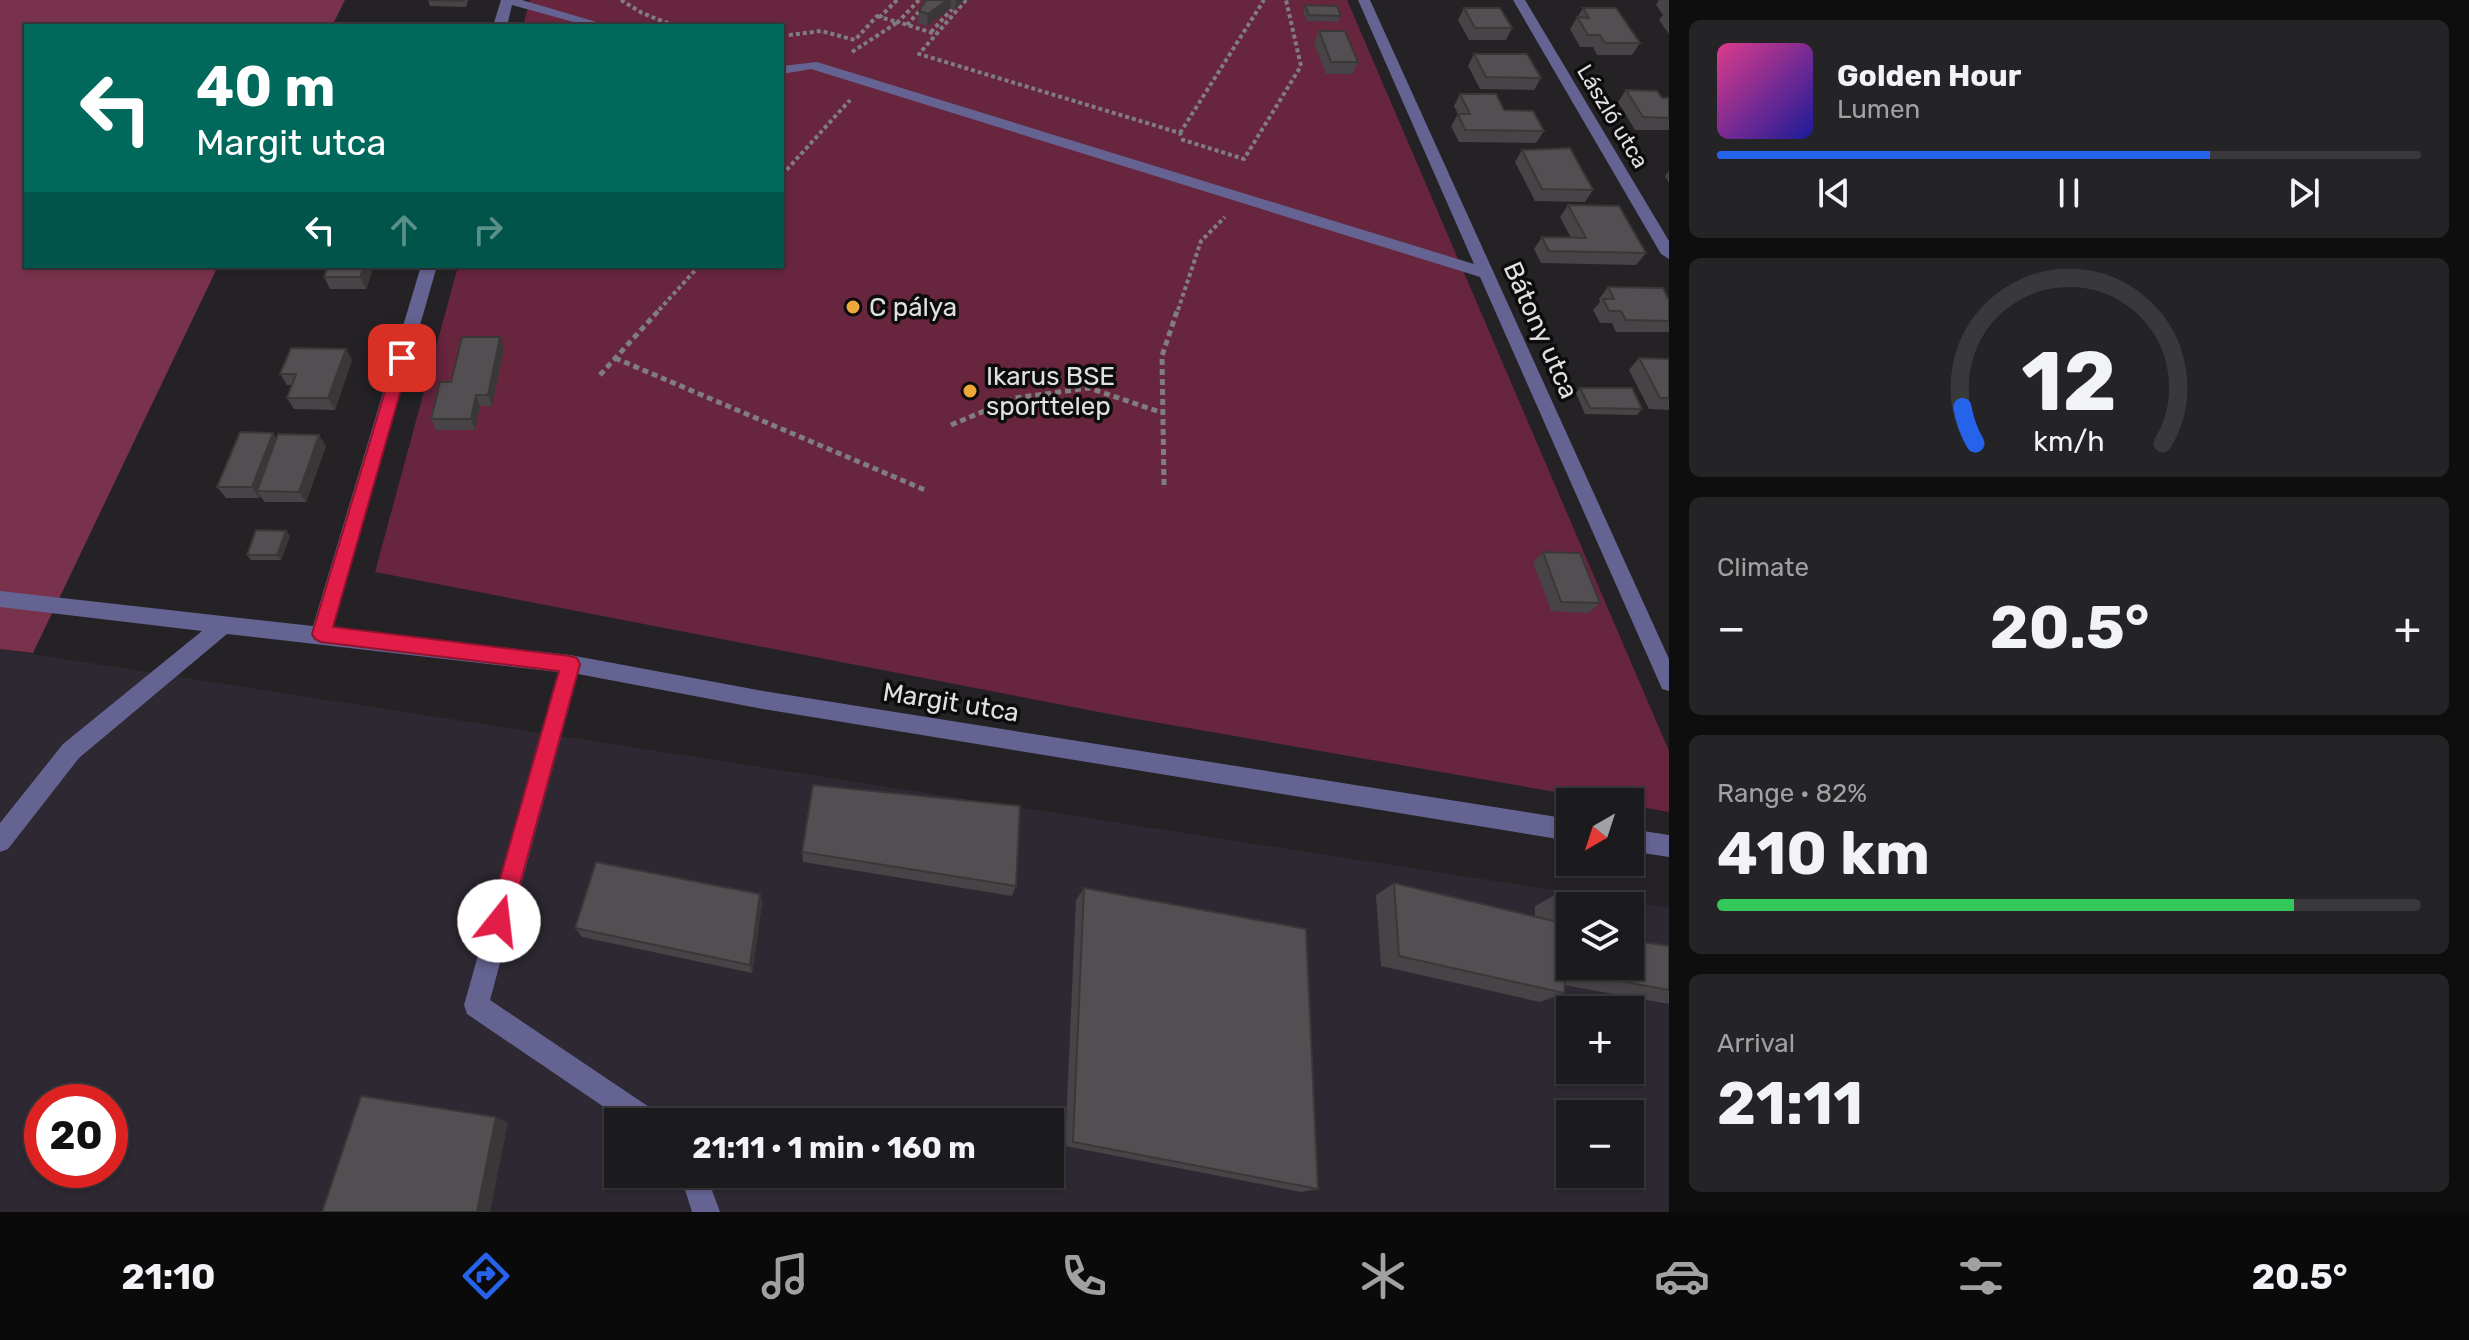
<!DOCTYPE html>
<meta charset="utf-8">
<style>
body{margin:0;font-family:Rubik,sans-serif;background:#242325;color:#f1f3f6;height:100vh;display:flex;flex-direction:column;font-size:30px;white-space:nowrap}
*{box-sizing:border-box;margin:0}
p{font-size:26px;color:#a0a1a3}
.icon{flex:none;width:44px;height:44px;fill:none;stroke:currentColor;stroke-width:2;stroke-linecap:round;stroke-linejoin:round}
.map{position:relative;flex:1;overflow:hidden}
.drawer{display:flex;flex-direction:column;gap:20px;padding:20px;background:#0f0e0f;width:800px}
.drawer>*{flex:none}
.banner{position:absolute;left:24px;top:24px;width:760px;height:244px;border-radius:0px;box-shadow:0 2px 6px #0004,0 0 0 2px #39383b;background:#00695c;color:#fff;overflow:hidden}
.needle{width:52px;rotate:219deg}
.controls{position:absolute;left:1556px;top:788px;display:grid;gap:16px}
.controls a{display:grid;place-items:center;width:88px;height:88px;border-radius:0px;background:#1b1a1c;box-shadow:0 2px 6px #0004,0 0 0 2px #39383b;font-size:40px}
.speed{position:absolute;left:24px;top:1084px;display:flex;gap:16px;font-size:40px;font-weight:700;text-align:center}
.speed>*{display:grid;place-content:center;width:104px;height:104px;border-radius:50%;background:#1b1a1c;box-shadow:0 2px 6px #0004,0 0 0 2px #39383b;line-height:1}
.speed .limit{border:12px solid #d22;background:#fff;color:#111}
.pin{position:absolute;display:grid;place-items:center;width:68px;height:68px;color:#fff;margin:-34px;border-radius:16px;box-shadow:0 4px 12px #0006}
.me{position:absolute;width:88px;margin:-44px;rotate:16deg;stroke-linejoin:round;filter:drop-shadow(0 0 6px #0008)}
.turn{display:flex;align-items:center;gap:28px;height:168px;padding:0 40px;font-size:36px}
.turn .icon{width:104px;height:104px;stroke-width:2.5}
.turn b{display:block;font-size:56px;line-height:68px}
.lanes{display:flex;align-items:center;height:76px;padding:0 40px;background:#0003;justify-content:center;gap:40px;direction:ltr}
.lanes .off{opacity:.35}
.big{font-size:60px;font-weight:700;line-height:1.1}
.drawer .widget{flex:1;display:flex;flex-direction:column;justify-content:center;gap:12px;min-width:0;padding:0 28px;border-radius:12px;background:#242325}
.drawer .dial{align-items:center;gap:0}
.dial svg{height:208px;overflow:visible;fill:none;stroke:#39383b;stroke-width:7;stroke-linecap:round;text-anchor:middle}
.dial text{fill:#f1f3f6;stroke:none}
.song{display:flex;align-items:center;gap:24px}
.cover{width:96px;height:96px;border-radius:12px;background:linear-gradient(135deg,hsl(330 70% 55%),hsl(240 70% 35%))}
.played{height:8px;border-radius:4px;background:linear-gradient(90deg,#2563eb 70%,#39383b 70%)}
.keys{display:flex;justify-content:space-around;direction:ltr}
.heat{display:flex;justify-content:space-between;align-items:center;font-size:44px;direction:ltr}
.charge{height:12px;border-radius:6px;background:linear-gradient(90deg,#34c759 82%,#39383b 0)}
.trip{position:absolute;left:604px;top:1108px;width:460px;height:80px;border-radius:0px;background:#1b1a1c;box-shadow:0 2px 6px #0004,0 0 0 2px #39383b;font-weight:700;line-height:80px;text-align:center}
.dock{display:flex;height:128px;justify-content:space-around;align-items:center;background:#0b0a0b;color:#a0a1a3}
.dock .icon{width:56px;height:56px}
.dock .current{color:#2563eb}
.dock b{font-size:36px;color:#f1f3f6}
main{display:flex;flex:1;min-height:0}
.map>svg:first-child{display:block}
.built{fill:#2d2831;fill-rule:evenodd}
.green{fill:#68253e}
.forest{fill:#78324b}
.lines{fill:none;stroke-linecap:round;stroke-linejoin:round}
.path-far1{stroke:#7f7d80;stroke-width:4;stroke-dasharray:4 3;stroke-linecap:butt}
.path{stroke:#7f7d80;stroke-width:5;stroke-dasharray:6 4;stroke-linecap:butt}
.minor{fill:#646391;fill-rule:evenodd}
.wall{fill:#474346}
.shaded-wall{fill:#3a3739}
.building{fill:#534e51;stroke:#3a3739;stroke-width:2}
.route{fill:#e11d48;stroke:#92132f;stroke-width:2}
.poi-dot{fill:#eca93a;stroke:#0c0c0d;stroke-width:3}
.labels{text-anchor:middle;stroke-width:7;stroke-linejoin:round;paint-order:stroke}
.far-street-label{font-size:22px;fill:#e0dfe2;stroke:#0c0c0d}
.poi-label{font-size:26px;fill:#e0dfe2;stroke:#0c0c0d;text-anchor:start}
.street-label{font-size:26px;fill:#e0dfe2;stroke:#0c0c0d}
</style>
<main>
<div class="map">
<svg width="1669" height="1212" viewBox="0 0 1669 1212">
<rect width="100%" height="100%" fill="#242225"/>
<path class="built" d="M0,649l1669,259v304h-1669zM1570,906h60v60h-60zM1570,1010h60v60h-60zM42,1102h68v68h-68zM1570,1114h60v60h-60zM618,1122h432v52h-432z"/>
<path class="green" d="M530,0h817l322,751v61l-39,-7v-3h-17l-488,-85 -750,-145 83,-306h324v-240h-259z"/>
<path class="forest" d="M0,0h345l-13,26h-306v240h192l-185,387 -33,-4z"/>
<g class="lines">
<path class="path-far1" d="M621,0l21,13 33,13
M897,0l-17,17 17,5
M919,0l-21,22 38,12
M966,0l-47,54 261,79 3,7 61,19 57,-93 -15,-66
M907,25l14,-16
M931,32l21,-23
M782,36l39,-5 34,9 22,-24 3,1
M852,52l46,-30
M1180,133l84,-133
M782,175l68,-75
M659,310l40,-44
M1178,310l23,-69 24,-24"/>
<path class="path" d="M615,358l310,132
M600,375l61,-67
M951,425l64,-27 74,-10 74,25
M1164,485l-2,-129 16,-48"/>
<path class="minor" d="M501,0h21l88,26h-22l-76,-21 -5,21h-14z
M1358,0h12l299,659v32l-7,-2 -3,-7 -179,-405 -669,-208 -29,5v-8l35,-4 657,202z
M1513,0h12l144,241v18l-8,-5z
M421,266h16l-104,362 237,27 193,36 807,128v22l-807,-132 -185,-35 -88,326 168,113 4,9h-36l-159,-108 -3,-9 94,-333 -331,-38 -148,124 -71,91 -8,3v-29l63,-79 139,-113 -202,-24v-16l313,35z
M1630,829l39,6v22l-39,-6z
M680,1174h26l14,38h-28z"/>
</g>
<path class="wall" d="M428,0h40l-2,7 -36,-1z
M923,0h41l-9,10 -5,-1 -23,17 -9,-3 1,-12 6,-10z
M1659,0h10v34l-10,-14 4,-5 -7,-10z
M1305,5l36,11 -3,6 -31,-1 -4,-10z
M1464,8l48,20 -6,12h-37l-11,-20z
M1583,8l57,35 -8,12h-35l-4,-8h-13l-10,-18z
M1319,31l39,31 -5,12h-27l-12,-31z
M1474,54l67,24 -7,12 -54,-1 -12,-23z
M1626,90l36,8h7v32h-34l-17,-28z
M1460,94l44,16 40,21 -8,12 -77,-1 -8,-16 7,-12 -4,-8z
M1522,150l71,40 -8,12 -50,-1 -20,-39z
M1669,171v12l-4,-7z
M1568,205l78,48 -10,12 -95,-2 -7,-14 8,-12 29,1 -11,-21z
M374,266l-8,23h-36l-6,-12z
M1608,287l61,13v32h-53l-4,-9h-12l-7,-13 7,-8 -1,-3z
M500,337l4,11 -12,58h-12l-5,24h-39l-5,-11 20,-37z
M346,349l6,11 -17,50 -41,-1 -7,-11 5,-13h-5l-7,-11z
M1639,358l30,1v51l-20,-1 -20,-39z
M1580,388l62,21 -5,6 -52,-1 -9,-21z
M273,433l4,6 49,7 -20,56h-41l-5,-6 -1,2h-33l-9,-11z
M286,531l4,5 -9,24h-30l-4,-5z
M1543,552l57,51 -11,10 -38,-2 -18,-49z
M802,852l214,34 -4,10 -209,-34z
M1394,883l141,33v-10l22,-12 86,48 26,4v58l-105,-19v8l-24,9 -159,-36 -5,-71z
M1084,888l234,301 -17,3 -236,-46 11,-246z
M760,894l2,9 -10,70 -170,-36 -7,-9z"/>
<path class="shaded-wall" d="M947,0h4l-1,9 -23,17 1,-12z
M956,0h8l-9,10z
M364,266h10l-8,23 -6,-12z
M500,337l4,11 -12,58 -4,-11z
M346,349l6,11 -17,50 -7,-12z
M476,395l4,11 -5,24 -4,-11z
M273,433l7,11 -23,47 3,5 -1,2 -7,-11z
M319,435l7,11 -20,56 -7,-10z
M286,531l4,5 -9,24 -4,-5z
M760,894l2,9 -10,70 -2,-8z
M496,1117l12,6 -18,89h-13z"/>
<path class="building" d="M428,0h36v1z
M926,0h21l-19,14 -9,-3z
M1305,5l32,1 4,10 -32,-1z
M1464,8h36l12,20h-37z
M1583,8h33l24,35h-35l-5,-8h-12l-11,-18 12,1z
M405,23l34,1 -1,2h-34z
M1319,31h26l13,31h-27z
M1474,54h53l14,24 -55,-1z
M1626,90l31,1 5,7h7v20l-26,-1z
M1460,94h36l8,16 29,1 11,20 -79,-1 -7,-16h12z
M1570,148l23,42 -51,-1 -20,-39z
M1568,205l51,1 27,47 -97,-2 -7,-14 44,1z
M328,266h36l-4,11h-36z
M1608,287l55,1 6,12v21l-43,-1 -5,-9h-12l-6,-12h11z
M462,337h38l-12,58h-12l-5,24h-40l9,-37h11z
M291,348l55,1 -18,49h-41l9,-24h-16z
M1639,358l30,1v39h-9z
M1580,388h52l10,21 -52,-1z
M240,432l33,1 -21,54h-35z
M278,434l41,1 -20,57 -42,-1z
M256,530l30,1 -9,24h-30z
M1543,552l37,1 20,50 -39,-1z
M813,785l207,21 -4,80 -214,-34z
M596,862l164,32 -10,71 -175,-37z
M1394,883l164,39 -1,-28 69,12h-56v60h60v-55l13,31 26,4v44l-103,-19 -2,22 -165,-37z
M1084,888l222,41 12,260 -245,-47z
M361,1096l135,21 -19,95h-155z"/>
<path class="route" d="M402,352l8,6 -77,269 237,29 7,2 3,6 -70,257 -3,8 -8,3 -8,-3 -3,-8 71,-250 -238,-29 -6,-3 -3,-5 83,-276z"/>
<g class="poi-dot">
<circle cx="853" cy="307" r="8"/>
<circle cx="970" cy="391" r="8"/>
</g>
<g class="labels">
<g class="far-street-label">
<text transform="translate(1613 116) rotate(59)" y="8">László utca</text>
</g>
<g class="poi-label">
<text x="869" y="316">C pálya</text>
<text x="986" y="385">Ikarus BSE<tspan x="986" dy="30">sporttelep</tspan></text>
</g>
<g class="street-label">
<text transform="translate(1541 330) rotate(66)" y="9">Bátony utca</text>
<text transform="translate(951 702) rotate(9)" y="9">Margit utca</text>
</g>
</g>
</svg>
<div class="controls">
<a><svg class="needle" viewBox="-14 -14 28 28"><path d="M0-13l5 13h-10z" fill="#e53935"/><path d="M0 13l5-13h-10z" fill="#a0a1a3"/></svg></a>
<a><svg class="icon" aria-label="layers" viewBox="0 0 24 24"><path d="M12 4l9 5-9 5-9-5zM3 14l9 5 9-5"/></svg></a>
<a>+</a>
<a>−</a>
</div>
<div class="speed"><div class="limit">20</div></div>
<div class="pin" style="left:402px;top:358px;background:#d93025"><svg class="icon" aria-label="arrive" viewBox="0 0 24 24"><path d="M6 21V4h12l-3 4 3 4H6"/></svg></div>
<svg class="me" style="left:499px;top:921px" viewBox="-20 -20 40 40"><circle r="19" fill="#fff"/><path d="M0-13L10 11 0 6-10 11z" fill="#e11d48"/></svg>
<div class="trip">21:11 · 1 min · 160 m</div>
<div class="banner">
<div class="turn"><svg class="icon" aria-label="left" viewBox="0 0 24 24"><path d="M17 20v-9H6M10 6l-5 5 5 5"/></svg><div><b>40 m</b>Margit utca</div></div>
<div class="lanes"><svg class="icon" aria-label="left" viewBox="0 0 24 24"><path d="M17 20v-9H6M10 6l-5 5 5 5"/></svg><svg class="icon off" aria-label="ahead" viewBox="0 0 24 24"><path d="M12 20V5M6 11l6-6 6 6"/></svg><svg class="icon off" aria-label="right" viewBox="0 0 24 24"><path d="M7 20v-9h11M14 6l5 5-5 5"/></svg></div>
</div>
</div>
<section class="drawer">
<div class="widget">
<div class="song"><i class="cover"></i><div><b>Golden Hour</b><p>Lumen</p></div></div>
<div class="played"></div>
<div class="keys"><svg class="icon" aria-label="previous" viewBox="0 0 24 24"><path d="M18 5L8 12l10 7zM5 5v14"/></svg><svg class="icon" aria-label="pause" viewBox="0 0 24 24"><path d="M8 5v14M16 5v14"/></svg><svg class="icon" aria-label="next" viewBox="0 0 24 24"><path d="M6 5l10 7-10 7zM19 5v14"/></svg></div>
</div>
<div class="widget dial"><svg viewBox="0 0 100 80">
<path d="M14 69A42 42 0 1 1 86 69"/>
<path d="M14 69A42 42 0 0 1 9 55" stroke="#2563eb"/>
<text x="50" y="56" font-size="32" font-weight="700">12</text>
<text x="50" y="72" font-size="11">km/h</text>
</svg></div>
<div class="widget"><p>Climate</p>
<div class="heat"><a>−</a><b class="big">20.5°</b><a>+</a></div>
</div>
<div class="widget"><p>Range · 82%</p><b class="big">410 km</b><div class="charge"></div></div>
<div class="widget"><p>Arrival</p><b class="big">21:11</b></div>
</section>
</main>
<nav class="dock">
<b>21:10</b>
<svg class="icon current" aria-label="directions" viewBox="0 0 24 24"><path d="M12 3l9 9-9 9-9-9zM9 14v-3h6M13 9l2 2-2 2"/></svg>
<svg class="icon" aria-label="music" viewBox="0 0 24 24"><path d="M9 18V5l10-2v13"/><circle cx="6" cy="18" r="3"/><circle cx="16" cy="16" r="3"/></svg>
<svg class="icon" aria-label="phone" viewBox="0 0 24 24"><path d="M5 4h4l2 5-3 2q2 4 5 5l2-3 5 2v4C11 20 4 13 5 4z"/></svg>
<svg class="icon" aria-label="climate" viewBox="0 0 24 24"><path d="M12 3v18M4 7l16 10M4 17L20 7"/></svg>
<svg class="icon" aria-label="car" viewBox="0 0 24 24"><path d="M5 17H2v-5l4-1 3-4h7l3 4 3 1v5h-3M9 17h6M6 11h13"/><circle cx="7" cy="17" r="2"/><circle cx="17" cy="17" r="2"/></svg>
<svg class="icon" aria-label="filters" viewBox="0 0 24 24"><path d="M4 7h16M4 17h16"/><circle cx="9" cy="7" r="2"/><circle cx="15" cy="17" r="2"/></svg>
<b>20.5°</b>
</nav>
